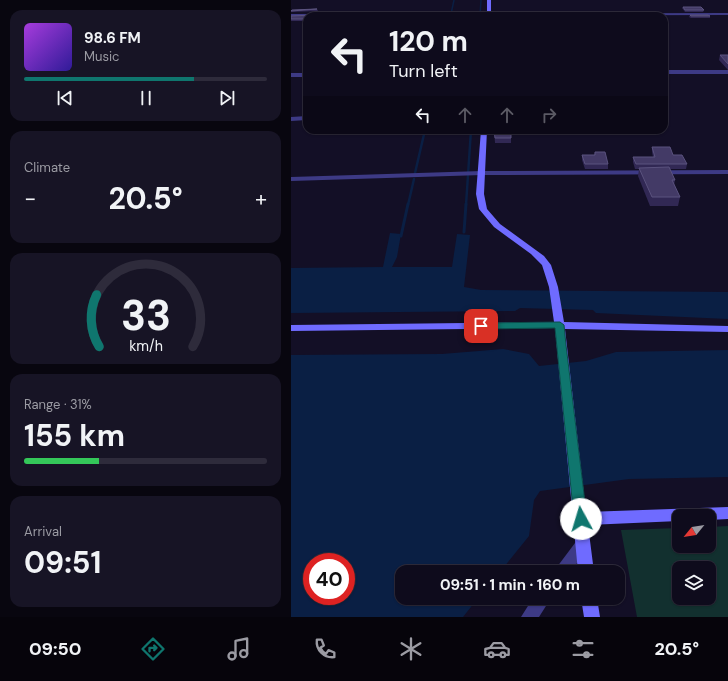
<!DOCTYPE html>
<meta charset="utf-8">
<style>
body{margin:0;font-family:"DM Sans",sans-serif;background:#171425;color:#f1f3f6;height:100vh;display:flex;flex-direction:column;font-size:15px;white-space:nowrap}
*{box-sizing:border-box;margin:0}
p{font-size:13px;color:#9b9ba3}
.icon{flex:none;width:22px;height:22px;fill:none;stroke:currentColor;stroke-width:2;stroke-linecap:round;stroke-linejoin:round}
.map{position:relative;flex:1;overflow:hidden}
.panel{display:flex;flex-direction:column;gap:10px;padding:10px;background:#08060f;width:291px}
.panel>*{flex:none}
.top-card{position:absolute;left:12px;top:12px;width:365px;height:122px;border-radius:12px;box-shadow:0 1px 3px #0004,0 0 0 1px #2e2b3b;background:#0e0b1c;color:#f1f3f6;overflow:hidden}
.needle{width:26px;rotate:240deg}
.fabs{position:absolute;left:381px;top:509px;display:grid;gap:8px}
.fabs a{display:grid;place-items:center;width:44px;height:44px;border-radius:8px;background:#0e0b1c;box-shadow:0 1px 3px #0004,0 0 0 1px #2e2b3b;font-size:20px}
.speed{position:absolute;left:12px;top:553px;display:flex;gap:8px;font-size:20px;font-weight:700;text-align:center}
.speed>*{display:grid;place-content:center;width:52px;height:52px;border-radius:50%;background:#0e0b1c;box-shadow:0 1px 3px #0004,0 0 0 1px #2e2b3b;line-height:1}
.speed .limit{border:6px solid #d22;background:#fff;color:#111}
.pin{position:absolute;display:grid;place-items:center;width:34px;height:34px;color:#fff;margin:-17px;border-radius:8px;box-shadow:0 2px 6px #0006}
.me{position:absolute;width:44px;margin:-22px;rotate:354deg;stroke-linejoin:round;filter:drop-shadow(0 0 3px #0008)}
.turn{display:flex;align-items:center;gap:14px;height:84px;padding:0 20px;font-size:18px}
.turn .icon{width:52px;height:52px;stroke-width:2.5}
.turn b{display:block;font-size:28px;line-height:34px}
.lanes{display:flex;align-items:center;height:38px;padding:0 20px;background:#0003;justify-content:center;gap:20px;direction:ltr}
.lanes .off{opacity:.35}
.big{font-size:30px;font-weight:700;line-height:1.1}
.panel .tile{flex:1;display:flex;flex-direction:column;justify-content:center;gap:6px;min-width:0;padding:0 14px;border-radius:12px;background:#171425}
.panel .dial{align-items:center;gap:0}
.dial svg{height:104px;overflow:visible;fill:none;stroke:#2e2b3b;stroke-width:7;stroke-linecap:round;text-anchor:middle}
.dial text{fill:#f1f3f6;stroke:none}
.song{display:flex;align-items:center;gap:12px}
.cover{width:48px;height:48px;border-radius:6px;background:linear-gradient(135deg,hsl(280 70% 55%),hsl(250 70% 35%))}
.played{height:4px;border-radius:2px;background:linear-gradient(90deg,#0f766e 70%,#2e2b3b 70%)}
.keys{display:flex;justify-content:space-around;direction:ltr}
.heat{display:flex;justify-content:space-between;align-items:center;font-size:22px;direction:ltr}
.charge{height:6px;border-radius:3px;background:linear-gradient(90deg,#34c759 31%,#2e2b3b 0)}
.trip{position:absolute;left:104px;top:565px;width:230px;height:40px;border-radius:12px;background:#0e0b1c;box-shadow:0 1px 3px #0004,0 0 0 1px #2e2b3b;font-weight:700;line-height:40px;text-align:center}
.tab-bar{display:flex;height:64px;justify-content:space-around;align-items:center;background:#06040b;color:#9b9ba3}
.tab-bar .icon{width:28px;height:28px}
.tab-bar .on{color:#0f766e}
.tab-bar b{font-size:18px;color:#f1f3f6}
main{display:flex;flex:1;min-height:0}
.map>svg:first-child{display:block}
.green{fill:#12302f;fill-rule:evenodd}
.water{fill:#0a1f44;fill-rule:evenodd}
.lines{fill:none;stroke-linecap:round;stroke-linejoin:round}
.stream-far2{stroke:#0a1f44;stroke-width:1.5}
.stream-far1{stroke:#0a1f44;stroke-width:2.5}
.stream{stroke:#0a1f44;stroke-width:3}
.street{fill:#3d3a85;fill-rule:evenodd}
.secondary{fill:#6f6bff;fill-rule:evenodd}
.wall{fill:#312854}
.building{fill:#433a66;stroke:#5a527e}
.route{fill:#0f766e;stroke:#0a4d48}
</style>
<main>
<section class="panel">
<div class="tile">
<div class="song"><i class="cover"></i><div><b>98.6 FM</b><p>Music</p></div></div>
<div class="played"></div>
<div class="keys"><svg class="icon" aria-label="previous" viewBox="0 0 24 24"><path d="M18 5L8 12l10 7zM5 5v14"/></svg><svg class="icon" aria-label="pause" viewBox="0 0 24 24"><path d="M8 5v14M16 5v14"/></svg><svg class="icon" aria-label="next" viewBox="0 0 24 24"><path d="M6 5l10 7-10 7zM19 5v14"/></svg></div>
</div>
<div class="tile"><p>Climate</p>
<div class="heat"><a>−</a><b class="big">20.5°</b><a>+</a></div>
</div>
<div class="tile dial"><svg viewBox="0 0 100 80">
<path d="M14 69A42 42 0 1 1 86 69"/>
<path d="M14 69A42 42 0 0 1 12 29" stroke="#0f766e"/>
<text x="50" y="56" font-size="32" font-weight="700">33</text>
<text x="50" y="72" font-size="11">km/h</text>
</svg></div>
<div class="tile"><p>Range · 31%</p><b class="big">155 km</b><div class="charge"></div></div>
<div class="tile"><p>Arrival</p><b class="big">09:51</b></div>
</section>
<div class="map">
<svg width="437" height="617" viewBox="0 0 437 617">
<rect width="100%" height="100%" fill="#130f26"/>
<path class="green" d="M437,526v91h-91l-16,-87 58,-2v18h30v-19zM388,568h30v30h-30z"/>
<path class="water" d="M99,233l11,1 -4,23 -5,10h60l5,-33 13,1 -6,52 17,3 247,2v27l-132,-6 -3,-3 -73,-2 -5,3 -224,2v-45l92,-1z
M212,349l26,5 10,12 47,-5 30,-9 112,-2v127l-99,2 -89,12 -6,9 -5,36 -29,36h-98v26h76l-15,19h-172v-262l151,-1zM21,562h34v34h-34z"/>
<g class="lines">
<path class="stream-far2" d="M160,14l3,-14
M189,16l1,-16"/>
<path class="stream-far1" d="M124,173l10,-43
M117,205l6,-26
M175,205l5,-75"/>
<path class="stream" d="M173,232l2,-28
M110,236l7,-32"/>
<path class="street" d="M437,13v2l-437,1v-2z
M373,70h64v4h-64z
M0,73h16v4h-16z
M16,116v4l-16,1v-4z
M437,170v4l-246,1 -191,6v-4l191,-6z
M292,537l5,2 2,5 -19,28h-17l3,-5 21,-28z
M242,598h18l-12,19h-18z"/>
<path class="secondary" d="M196,0h4v16h-4z
M190,130h6l-3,64 3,15 13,15 44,32 7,9 7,22 6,35 164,4v6l-163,-3 21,183 142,-5v12l-19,1v-4h-30v5l-91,4 6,47h-16l-23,-244 -264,3v-6l263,-3 -5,-35 -7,-22 -11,-11 -37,-27 -15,-18 -3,-15z
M290,598h16l3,19h-16z"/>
</g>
<path class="wall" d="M392,7l21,3 -1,2h-18l-3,-4z
M26,9l1,2 -27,1v-2z
M399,15l20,1v2h-19l-2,-1z
M0,16h16v5h-16z
M429,55h8v15l-9,-10z
M203,130h17v13h-16z
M361,147l21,8 14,9 -1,5h-16l5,11 -1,5 6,12 -2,9h-28l-12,-30 1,-7h-4l-2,-7v-5h20l-1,-5z
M304,152l13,12v5h-23l-3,-9v-5h12z"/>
<path class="building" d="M392,7h18l3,3h-19z
M26,9l-26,2 1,-1z
M22,15l-6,1v3h-16v-3z
M399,15h18l2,1h-19z
M429,55h8v9z
M203,130h17v8h-16z
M361,147h18l3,8h9l5,9h-51l-3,-7h22z
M304,152h10l3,12h-23l-3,-9h13z
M378,167l6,13h-3l8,17h-28l-13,-29z"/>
<path class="route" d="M269,322l4,3 2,20 21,174 -2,4 -4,2 -5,-2 -2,-4 -19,-191 -74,1 -5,-3 5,-3z"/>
</svg>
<div class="fabs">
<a><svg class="needle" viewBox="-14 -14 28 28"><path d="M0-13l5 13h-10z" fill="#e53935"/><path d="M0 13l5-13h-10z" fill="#9b9ba3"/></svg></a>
<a><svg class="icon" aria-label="layers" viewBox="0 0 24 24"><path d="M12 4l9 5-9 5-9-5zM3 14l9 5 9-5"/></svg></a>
</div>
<div class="speed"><div class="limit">40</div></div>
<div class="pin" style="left:190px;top:326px;background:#d93025"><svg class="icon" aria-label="arrive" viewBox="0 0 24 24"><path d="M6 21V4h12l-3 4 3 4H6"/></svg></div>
<svg class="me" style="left:290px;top:519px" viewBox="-20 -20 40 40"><circle r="19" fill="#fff"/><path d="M0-13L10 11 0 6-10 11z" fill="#0f766e"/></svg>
<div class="trip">09:51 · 1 min · 160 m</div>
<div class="top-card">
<div class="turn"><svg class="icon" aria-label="left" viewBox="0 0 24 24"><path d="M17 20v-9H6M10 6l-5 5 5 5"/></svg><div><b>120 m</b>Turn left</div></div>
<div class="lanes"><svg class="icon" aria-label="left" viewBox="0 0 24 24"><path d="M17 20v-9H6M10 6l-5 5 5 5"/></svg><svg class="icon off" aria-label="ahead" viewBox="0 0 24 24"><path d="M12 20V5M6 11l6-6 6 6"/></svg><svg class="icon off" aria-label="ahead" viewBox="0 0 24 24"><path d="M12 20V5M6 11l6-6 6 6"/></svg><svg class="icon off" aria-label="right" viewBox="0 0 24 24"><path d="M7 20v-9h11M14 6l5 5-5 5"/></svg></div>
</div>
</div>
</main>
<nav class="tab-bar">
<b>09:50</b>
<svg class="icon on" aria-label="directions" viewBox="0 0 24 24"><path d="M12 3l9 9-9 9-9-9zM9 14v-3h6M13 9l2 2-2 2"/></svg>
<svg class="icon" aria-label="music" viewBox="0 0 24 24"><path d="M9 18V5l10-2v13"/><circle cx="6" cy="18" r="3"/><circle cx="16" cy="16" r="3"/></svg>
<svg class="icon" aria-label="phone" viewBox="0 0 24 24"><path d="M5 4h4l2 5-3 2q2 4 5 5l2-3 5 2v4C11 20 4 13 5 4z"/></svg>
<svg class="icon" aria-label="climate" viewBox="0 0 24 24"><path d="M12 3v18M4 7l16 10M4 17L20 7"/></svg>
<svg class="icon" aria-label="car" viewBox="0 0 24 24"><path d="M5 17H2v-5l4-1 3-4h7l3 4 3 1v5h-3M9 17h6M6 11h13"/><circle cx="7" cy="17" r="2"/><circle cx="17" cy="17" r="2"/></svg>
<svg class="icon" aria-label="filters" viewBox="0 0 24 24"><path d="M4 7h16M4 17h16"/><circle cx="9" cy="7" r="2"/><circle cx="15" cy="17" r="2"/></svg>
<b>20.5°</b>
</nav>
